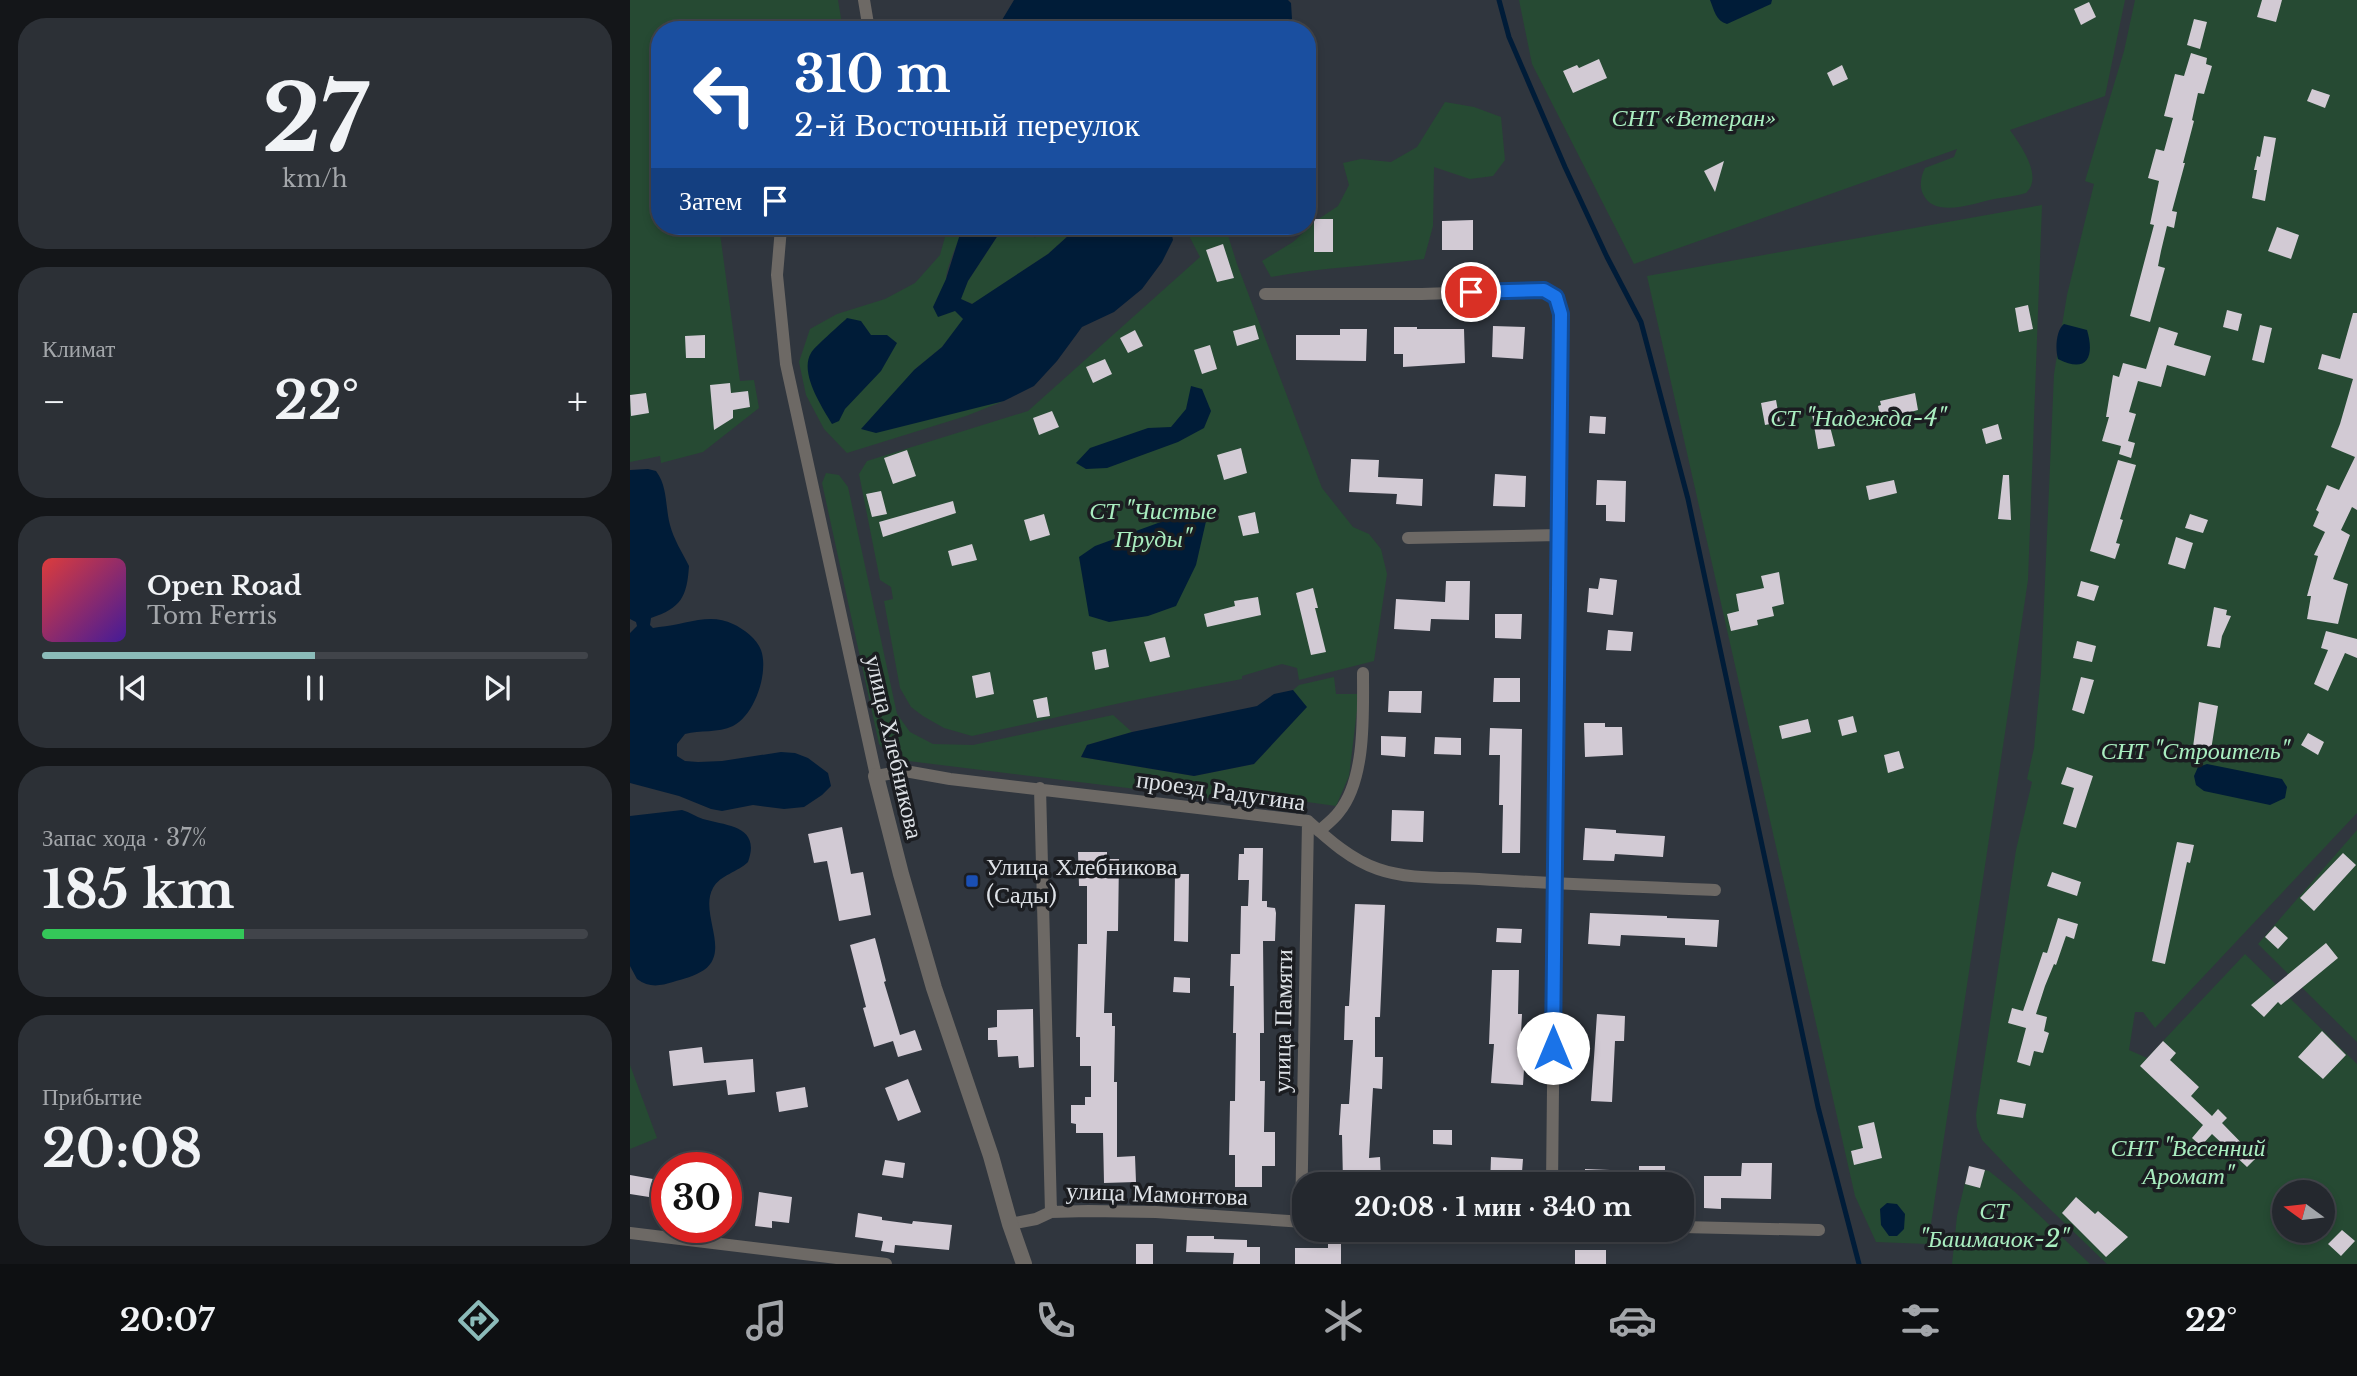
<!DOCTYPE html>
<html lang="ru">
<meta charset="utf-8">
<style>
body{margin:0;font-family:"Libre Baskerville",serif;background:#2c3036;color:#f1f3f6;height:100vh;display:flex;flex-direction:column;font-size:26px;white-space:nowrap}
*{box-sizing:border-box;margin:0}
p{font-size:23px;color:#a3a6aa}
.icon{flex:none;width:38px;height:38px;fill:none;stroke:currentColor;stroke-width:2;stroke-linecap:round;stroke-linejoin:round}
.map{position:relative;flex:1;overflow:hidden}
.panel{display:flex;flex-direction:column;gap:18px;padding:18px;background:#141619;width:630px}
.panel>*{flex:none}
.hud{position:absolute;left:21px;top:21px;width:665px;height:214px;border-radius:28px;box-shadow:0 4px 10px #0003,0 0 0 2px #41444a;background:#1a4fa0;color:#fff;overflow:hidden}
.needle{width:46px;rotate:285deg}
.tools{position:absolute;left:1642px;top:1180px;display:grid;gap:14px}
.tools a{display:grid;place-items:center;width:63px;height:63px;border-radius:50%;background:#24282e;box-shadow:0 4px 10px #0003,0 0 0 2px #41444a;font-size:35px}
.speed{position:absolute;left:21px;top:1152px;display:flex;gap:14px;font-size:35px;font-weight:700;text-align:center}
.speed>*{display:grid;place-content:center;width:91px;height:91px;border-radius:50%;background:#24282e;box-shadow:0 4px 10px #0003,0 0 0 2px #41444a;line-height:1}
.speed .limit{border:10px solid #d22;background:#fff;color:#111}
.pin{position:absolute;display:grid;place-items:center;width:60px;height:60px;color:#fff;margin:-30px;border:4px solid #fff;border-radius:50%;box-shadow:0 2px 7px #0007}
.me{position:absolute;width:77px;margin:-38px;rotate:0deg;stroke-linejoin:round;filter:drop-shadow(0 0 5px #0008)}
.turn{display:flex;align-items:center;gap:24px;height:147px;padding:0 28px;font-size:32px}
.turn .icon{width:91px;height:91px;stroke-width:2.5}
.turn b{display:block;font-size:49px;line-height:60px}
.then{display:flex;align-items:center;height:66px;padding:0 28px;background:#0003;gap:14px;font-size:26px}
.big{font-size:52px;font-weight:700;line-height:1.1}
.panel .widget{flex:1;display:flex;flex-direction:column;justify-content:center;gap:10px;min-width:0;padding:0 24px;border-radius:28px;background:#2c3036}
.panel .dial{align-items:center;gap:0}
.dial b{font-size:91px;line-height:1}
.song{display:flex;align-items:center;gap:21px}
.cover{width:84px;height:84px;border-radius:10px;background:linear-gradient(135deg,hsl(0 70% 55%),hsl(260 70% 35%))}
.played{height:7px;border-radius:4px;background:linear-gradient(90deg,#8bbbb9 50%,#41444a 50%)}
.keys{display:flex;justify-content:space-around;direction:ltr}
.heat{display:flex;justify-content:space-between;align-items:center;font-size:38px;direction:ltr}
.charge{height:10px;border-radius:5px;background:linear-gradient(90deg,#34c759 37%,#41444a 0)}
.trip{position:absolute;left:662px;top:1172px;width:402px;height:70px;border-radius:28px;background:#24282e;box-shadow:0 4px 10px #0003,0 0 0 2px #41444a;font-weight:700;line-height:70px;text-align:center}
.menu{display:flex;height:112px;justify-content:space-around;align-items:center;background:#0e1012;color:#a3a6aa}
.menu .icon{width:49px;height:49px}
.menu .current{color:#8bbbb9}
.menu b{font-size:32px;color:#f1f3f6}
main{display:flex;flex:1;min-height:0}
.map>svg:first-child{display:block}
.green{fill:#264a33;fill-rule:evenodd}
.water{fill:#001c38}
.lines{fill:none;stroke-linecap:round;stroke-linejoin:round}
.stream{stroke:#001c38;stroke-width:5}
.building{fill:#d2cad4}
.minor{stroke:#6d6965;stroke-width:12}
.tertiary{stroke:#6d6965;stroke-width:16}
.route-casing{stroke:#114b97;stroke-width:18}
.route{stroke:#1a73e8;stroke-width:12}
.transit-dot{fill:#1a4fb4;stroke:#1b1d21;stroke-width:2.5}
.labels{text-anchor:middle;stroke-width:7;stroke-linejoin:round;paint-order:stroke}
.park-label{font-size:24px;font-style:italic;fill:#a9eec0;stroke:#1b1d21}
.street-label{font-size:24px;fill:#dee2e7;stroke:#1b1d21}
.poi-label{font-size:24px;fill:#dee2e7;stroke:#1b1d21;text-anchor:start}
</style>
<main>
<section class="panel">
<div class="widget dial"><b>27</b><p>km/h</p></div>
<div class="widget"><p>Климат</p>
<div class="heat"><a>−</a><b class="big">22°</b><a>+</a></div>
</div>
<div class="widget">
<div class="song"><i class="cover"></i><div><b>Open Road</b><p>Tom Ferris</p></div></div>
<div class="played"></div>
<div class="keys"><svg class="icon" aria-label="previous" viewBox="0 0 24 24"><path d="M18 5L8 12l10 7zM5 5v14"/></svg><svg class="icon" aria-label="pause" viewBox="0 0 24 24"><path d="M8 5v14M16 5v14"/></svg><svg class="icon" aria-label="next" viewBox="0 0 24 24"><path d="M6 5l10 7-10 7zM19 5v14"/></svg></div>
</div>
<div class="widget"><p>Запас хода · 37%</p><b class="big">185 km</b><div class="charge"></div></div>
<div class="widget"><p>Прибытие</p><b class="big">20:08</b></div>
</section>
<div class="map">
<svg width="1727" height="1264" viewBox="0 0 1727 1264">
<rect width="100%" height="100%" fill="#30363e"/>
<path class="green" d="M0,0h208l5,30h-183v196h59l21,155 14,-1 5,28 -56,44 -42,11 -1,-7 -30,6z
M889,0h606l-20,96 -95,34c10,15 34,46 16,63 -10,3 -21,4 -32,6 -19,4 -60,20 -71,-5 -4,-8 -2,-18 2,-26l29,-11 3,-8 -323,115 -102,-200z
M1505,0h222v813l-202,215 -12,-16h-8l-6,38 18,8 98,-104 112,110v200h-250l-82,-79 -43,-45 -5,-13 -1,-12 40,-265 16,-68 -5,-3 7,-31 7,-75 13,-299 13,-79 27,-111 -9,-3 39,-130zM1654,1192h38v38h-38z
M815,102l29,5 27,10 4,43 -12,16 -23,3 -36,-12 -1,59 -9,33c-51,7 -102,8 -153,18l-9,-16 31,-19 24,-22 21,-14 11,-21 -6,-22 18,-4 30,3 26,-15z
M1412,205l-14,375 -100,664 -52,-2 -21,-46 -208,-920z
M318,226h18c-6,9 -20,42 -20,53 0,11 10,32 18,40l-22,28 -28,23 26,45 64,-14 -38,15 -119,37 -23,-24 -18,-34 -7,-33 11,-33 27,-15 48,-15 30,-16 25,-28z
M374,226h34l-4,12 22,-12h23l-31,28 -75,50 -13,-5 8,-18z
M554,226h41l12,38 85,224 31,39 16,7 12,15 6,25 -13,87 -75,19 -2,-12 -15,-4 -40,12v3l-117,23 -153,34 -28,-8 -21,-12 -12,-9 -11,-19 -16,-87 9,-2 -2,-12 -11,-7 -21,-106 8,-13 161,-50 172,-154z
M196,473l13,2 9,12 49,227 13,18 23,12 40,1 140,-30 19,17 -45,13 -6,12 113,19 60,-12 52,-57 -13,-17 6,-5 35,-8 2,17h23l-10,82 -13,30 -36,-5 -5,2 -21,3 -382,-47 -13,-15 -57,-261z
M1727,830v212l-99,-98z
M0,1065l27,73 -27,11z
M1339,1166l20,5 26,21 75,72h-138l5,-48z"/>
<path class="water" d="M384,0h274l3,3 1,16 -19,11h-89l2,-5 -3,-3 -10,3 -6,5h-171z
M1080,0h62l-1,4 -44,20c-11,-3 -13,-14 -17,-24z
M336,226h38l-36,55 -7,18 11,5 76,-50 31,-28h91l3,14 -11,22 -20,27 -28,23 -32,15 -25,34 -23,25 -30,15 -128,32 -15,-4 53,-59 28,-23 21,-28 -8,-8 -17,6 -5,-10 13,-28 14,-45z
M217,318l14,3 10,14h16l10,8 -16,28 -36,38 -6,12 -7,3c-10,-17 -33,-51 -21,-71 4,-7 28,-27 36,-35z
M1434,324l23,6c8,27 0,44 -29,29 -3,-10 -2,-29 6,-35z
M561,386l11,3 9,22 -7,17 -26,14 -71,26 -21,1 -10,-6 14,-15 58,-20 23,-1 15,-18z
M18,469l8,2c12,16 9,35 14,54 4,15 12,27 19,41 -2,31 -8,42 -38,52l-1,7 3,3 6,-1c25,-2 51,-15 74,-3 11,5 24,15 28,26 8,22 -6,65 -28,76 -15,7 -33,4 -48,8l-8,10v12l8,5 13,1 24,-1 59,-9 14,1 13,5 20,15 3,13 -9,9 -18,12 -20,2 -31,-4 -31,6 -11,-2 -32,-13 -49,-13v-150l7,-7 -1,-4 -6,-3v-149z
M558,512l19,5 -11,48 -20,41 -28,10 -39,6 -20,-6 -10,-59 16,-11z
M663,690l14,17 -53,57 -60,12 -113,-19 6,-12 45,-13 125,-26 17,-12z
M1577,764l75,15 5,8 -2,11 -15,7 -66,-14 -8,-6 -2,-9 4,-9z
M52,810c8,2 14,7 21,9 25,7 58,7 45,43 -10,10 -28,13 -35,26 -14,25 18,63 -9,82 -9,6 -21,9 -31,12 -13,4 -24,6 -36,-3l-7,-13v-150z
M1257,1203l10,1 8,10 -1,15 -7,7h-8l-8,-11 -1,-16z"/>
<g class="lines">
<path class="stream" d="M869,0l10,37 56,130 42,90 34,65 47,177 130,608 41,157"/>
</g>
<path class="building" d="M1632,0h20l-6,22 -19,-5z
M1459,2l7,15 -15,8 -7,-16z
M1564,19l13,3 -7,27 -13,-4z
M1561,53l16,5 -1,6 6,2 -8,28 -6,-1 -6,27 2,1 -11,42h2l-13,48 5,1 -3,16 -7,-2 -6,25 -3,15 7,2 -15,54 -20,-6 24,-91 -4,-1 9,-43 -11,-3 8,-29 8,2 9,-33 -9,-2 11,-42 9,2z
M969,59l8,19 -34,15 -10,-22 14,-6 2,3z
M1212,65l6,14 -15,7 -6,-13z
M1682,89l18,6 -5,13 -18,-7z
M1634,136l12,2 -11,63 -13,-3 5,-28h-3l3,-14 3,1z
M1094,161l-9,31 -11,-21z
M684,219h19v33h-19z
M843,220v30h-31v-29z
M1647,227l22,8 -8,24 -23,-8z
M593,244l11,34 -17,4 -11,-32z
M1398,305l5,24 -14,3 -4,-24z
M1597,310l15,4 -4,17 -15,-4z
M1723,313h4v197l-5,-3 -11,23 9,5 -17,44 15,5 -10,40 -31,-5 4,-23h-4l11,-40 -4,-1 11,-23 -12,-6 6,-14 -3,-2 11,-25 12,5 16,-33 -24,-10 9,-23 13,-45 -35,-10 4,-15 18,5z
M625,325l4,14 -22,7 -4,-15z
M1630,325l12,3 -8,35 -12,-3z
M863,326l32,1 -2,32 -31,-2z
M764,327h23v2h47l1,34 -62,4v-13h-9z
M1529,327l19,6 -4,12 37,11 -6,20 -38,-11 -6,22 -23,-6 -9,31 7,2 -8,27 7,2 -4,15 -12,-4 2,-8 -19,-5 7,-24h-3l7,-42 6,2 4,-14 23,6z
M710,329h27l-1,32 -70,-1v-25h44z
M505,330l8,16 -15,7 -8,-15z
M75,335v23h-19l-1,-22z
M580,345l7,24 -15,5 -8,-24z
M475,359l7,15 -19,9 -7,-16z
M100,383l1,10 17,-2 2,16 -17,3v8l-19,12 -4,-45z
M16,393l3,20 -18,3 -1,-21z
M1285,393l3,17 -37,10 -3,-14 3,-1 -1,-4z
M1146,400l4,22 -15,3 -4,-22z
M422,411l7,16 -20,8 -6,-17z
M1196,411l9,35 -17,3 -6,-35z
M960,416l16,1 -1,17 -16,-1z
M1368,424l4,15 -16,5 -4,-15z
M611,448l6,25 -23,7 -7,-25z
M277,450l9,26 -23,8 -9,-26z
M721,459l28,1 -1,17 45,2 -1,27 -26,-2 1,-10 -48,-2z
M1488,460l18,5 -16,54 3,1 -7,23 4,1 -5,15 -25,-8z
M865,474l31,2 -1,31 -32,-1z
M1373,475h6l2,45 -13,-1z
M967,480l29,1 -1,41 -19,-1v-16h-10z
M1264,480l3,13 -28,7 -3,-14z
M251,491l6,23 -15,3 -6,-23z
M323,501l3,12 -73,24 -4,-15z
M625,512l4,21 -16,3 -5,-20z
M414,514l6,21 -20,6 -6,-21z
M1560,514l18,6 -5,13 -18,-5z
M1546,537l17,6 -8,26 -17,-5z
M342,544l5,16 -25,6 -4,-15z
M1149,572l5,32 -12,3 2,9 -17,4 1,5 -27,6 -4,-17 12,-3 -3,-17 28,-6 -3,-12z
M970,578l17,2 -4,35 -26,-3 2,-24 9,1z
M816,581h24l-1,39 -38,-1 -1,12 -36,-2 2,-30 49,3z
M1451,581l18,5 -5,15 -17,-5z
M683,588l5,20h-3l11,44 -15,3 -15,-62z
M628,597l3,18 -54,12 -3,-13 31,-8 -1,-5z
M1584,607l13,3 -1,5 5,1 -9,20 -2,12 -13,-2z
M865,614h27l-1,25 -26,-1z
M978,630l25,2 -2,19 -25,-1z
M1696,631l31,8v19l-12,-5 -17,38 -14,-7 14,-34 -7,-2z
M535,637l5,20 -20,5 -6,-20z
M1447,641l19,5 -4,16 -19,-4z
M476,649l3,18 -14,3 -3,-18z
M360,672l4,22 -18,4 -4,-22z
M1451,677l13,3 -10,34 -12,-4z
M864,678h26v24h-27z
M759,691h33l-1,22 -33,-1z
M417,697l3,19 -13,2 -4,-18z
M1569,702l19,4 -7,44 -18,-3z
M1223,716l4,16 -15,4 -4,-16z
M1178,719l3,13 -29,7 -3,-13z
M954,723h21v4h17l1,28 -38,2z
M860,728l32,1 -2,124h-18l1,-48h-4l1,-50h-11z
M1678,733l16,9 -6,13 -17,-10z
M751,736l25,1 -1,20 -24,-2z
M805,737l26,1v17l-27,-1z
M1269,751l5,17 -16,5 -4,-18z
M1437,767l26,9 -17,52 -13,-4 11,-36 -13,-4z
M762,810l32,1 -1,31 -32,-1z
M212,827l9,47 12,-2 8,43 -32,6 -12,-60 -13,2 -6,-29z
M955,828l31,2v3l49,3 -2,21 -48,-3 -1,7 -31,-1z
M1547,842l17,3 -4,18 -3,-1 -22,102 -13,-3z
M614,848h19l-1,53h5v6l8,1 1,5 -1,28h-12l1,92h-4v48h5l-1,51h11v34h-13v21h-27v-32h-6l1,-54h5l1,-68h-3l1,-47h-4l1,-32h9l1,-48h7l1,-26h-11l1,-26h5z
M448,852h29v7h12l-1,72h-11l-3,82h8v13h3l-1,56h3v75l18,-1 1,26 -32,1 -1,-50h-27v-9l-5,-1v-18h14v-8h6v-31h-11v-29h-4l2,-93h9v-58h-8z
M1713,853l13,12 -42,46 -14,-13z
M1422,872l29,10 -4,14 -30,-10z
M545,874h14l-1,68 -14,-1z
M725,904l30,1 -5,112h-5v40h8l-1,32 -9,-1 -4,70 11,-1 1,24 -38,1 -1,-47h-3l2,-31h8l4,-64h-9l1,-34h4z
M960,913l77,3v2l52,2 -2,27 -32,-2v-7l-64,-3 -1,11 -32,-2z
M1428,918l20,6 -4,15 -8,-3 -10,29 -2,-1 -9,22 -9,28 11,3 -3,14 5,2 -6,20 -9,-2 -4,15 -13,-4 9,-34 -18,-5 4,-15 11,3 20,-59 4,1z
M1645,926l13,12 -10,11 -13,-12z
M867,928l25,1 -1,14 -25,-1z
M245,938l11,43 -2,1 16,53 15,-5 7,20 -24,7 -5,-16 -19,6 -11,-39 3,-1 -16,-62z
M1696,943l12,15 -57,47 -3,-3 -14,15 -13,-12z
M862,970h27l-1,44h4l-2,40h5l-2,31 -32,-2 3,-39h-5z
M544,977l16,1v15l-17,-1z
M403,1009l1,58 -15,1 -1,-12 -20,1 -1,-17h-9v-12l9,-1v-17z
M967,1014l28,2 -1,25h-9l-3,61 -21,-1z
M1692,1031l24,24 -23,24 -25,-22z
M1533,1041l13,12 -6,7 29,27 -8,9 21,20 6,-7 9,9 -5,5 34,35 -9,9 -35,-33 -11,12 -9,-8 11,-13 -63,-59z
M72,1047l2,16 49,-4 2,33 -27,3 -2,-15 -53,6 -4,-35z
M278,1079l13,33 -23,9 -13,-33z
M175,1087l3,20 -29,5 -3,-20z
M1370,1099l26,5 -3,14 -26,-4z
M1244,1122l8,36 -28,7 -3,-14 12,-3 -5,-22z
M803,1130h19v15l-19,-1z
M861,1157l32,2 -2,26h-31z
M255,1160l20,3 -2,15 -21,-3z
M1112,1163h30l-1,36 -50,-1v11l-17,-1v-32h37z
M1009,1166h26v19h-26z
M1339,1166l16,4 -5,18 -15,-4z
M955,1169l25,1 -1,15h-24z
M0,1175l23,4 -4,18 -19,-3z
M129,1192l33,5 -3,26 -17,-2v7l-17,-2z
M1446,1197l19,17 3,-3 30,26 -22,20 -44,-44z
M228,1213l24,4v3l30,4 1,-3 39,4 -3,25 -54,-5 -1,8 -13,-2 2,-10 -28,-4z
M1712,1230l13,11 -14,15 -13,-12z
M557,1236h27v3l33,1v7h13v17h-27l1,-11 -48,-1z
M698,1237h13v27h-46v-16h33z
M506,1244h17v20h-17z
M945,1250h31v14h-31z"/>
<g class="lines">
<path class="minor" d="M234,0l5,30
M153,226l-2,2 -4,47 9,89 90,412 29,-5 45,8 358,42c21,19 43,39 70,48 31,11 69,8 101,10 79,5 158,8 236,11
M635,294h157l122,-4 12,7 5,17 -9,871
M778,538l150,-3
M410,788l11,424
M689,831c7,-6 15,-12 20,-19 27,-33 24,-98 24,-139
M671,1222l7,-401
M380,1224l26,-5 15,-7 37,-1 68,1 148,10
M1052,1227l137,3
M0,1233l256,31"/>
<path class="tertiary" d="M246,776l25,98 33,114 57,168 19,68 14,40"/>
</g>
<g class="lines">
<defs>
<path id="route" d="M841,292l73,-2 12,7 5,17 -8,734"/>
</defs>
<use href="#route" class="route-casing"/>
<use href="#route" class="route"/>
</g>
<rect class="transit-dot" x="335" y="874" width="14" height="14" rx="3.5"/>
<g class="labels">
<g class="park-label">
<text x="1064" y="126">СНТ «Ветеран»</text>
<text x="1228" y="426">СТ "Надежда-4"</text>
<text x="523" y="519">СТ "Чистые<tspan x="523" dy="28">Пруды"</tspan></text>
<text x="1565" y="759">СНТ "Строитель"</text>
<text x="1558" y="1156">СНТ "Весенний<tspan x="1558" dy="28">Аромат"</tspan></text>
<text x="1364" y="1219">СТ<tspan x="1364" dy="28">"Башмачок-2"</tspan></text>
</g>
<g class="street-label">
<text transform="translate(264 747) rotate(77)" y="8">улица Хлебникова</text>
<text transform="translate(591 791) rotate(8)" y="8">проезд Радугина</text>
<text transform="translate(653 1021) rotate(-89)" y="8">улица Памяти</text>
<text transform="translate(527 1194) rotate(2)" y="8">улица Мамонтова</text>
</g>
<g class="poi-label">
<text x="356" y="875">Улица Хлебникова<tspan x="356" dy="28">(Сады)</tspan></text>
</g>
</g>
</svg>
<div class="tools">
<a><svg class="needle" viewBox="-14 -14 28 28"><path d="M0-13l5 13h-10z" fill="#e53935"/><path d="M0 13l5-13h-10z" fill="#a3a6aa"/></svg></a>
</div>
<div class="speed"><div class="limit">30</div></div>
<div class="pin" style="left:841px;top:292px;background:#d93025"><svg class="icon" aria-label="arrive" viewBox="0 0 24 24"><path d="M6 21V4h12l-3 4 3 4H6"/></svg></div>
<svg class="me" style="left:923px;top:1048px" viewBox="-20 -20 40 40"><circle r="19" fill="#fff"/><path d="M0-13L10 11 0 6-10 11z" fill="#1a73e8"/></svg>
<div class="trip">20:08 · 1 мин · 340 m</div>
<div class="hud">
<div class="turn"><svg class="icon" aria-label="left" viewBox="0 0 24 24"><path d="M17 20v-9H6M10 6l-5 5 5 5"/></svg><div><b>310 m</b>2-й Восточный переулок</div></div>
<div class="then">Затем<svg class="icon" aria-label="arrive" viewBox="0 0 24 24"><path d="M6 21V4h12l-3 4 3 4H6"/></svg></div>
</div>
</div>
</main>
<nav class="menu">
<b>20:07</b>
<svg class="icon current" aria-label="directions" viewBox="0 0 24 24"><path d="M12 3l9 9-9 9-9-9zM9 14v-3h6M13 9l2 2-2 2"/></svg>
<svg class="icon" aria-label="music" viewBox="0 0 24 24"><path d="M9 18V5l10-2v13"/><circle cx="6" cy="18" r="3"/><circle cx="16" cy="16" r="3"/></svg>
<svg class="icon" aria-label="phone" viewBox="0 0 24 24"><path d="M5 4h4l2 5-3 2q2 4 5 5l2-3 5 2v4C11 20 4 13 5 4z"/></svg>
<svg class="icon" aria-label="climate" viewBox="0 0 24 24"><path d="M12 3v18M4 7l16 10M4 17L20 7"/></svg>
<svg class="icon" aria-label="car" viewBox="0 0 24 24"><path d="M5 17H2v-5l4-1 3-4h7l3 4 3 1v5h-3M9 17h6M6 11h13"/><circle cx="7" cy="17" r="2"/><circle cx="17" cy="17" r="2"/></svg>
<svg class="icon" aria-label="filters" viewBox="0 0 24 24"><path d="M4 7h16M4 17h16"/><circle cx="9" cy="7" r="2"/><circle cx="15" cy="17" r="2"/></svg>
<b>22°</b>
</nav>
